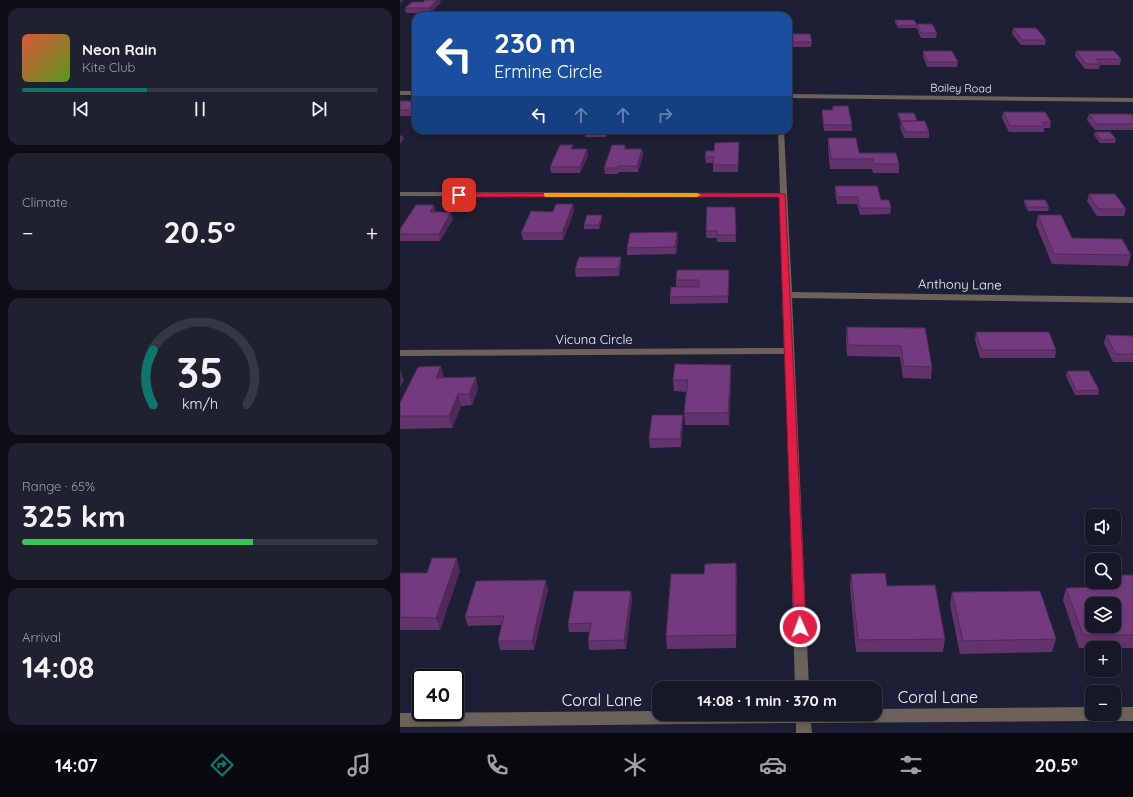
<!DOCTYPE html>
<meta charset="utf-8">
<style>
body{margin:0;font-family:Quicksand,sans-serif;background:#1f212f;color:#f1f3f6;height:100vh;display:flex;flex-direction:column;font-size:15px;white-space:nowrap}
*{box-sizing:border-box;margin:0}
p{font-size:13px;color:#9ea0a7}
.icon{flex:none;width:22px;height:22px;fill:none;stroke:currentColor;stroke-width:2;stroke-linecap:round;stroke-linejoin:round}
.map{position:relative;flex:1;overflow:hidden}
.side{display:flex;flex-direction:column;gap:8px;padding:8px;background:#0c0d15;width:400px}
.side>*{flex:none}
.hud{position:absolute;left:12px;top:12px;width:380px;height:122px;border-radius:12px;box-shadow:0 2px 6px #0003,0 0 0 1px #353744;background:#1a4fa0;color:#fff;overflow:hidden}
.tools{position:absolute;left:685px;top:509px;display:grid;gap:8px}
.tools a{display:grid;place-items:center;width:36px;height:36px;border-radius:8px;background:#161827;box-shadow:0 2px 6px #0003,0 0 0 1px #353744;font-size:20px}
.speed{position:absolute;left:12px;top:669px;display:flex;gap:8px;font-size:20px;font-weight:700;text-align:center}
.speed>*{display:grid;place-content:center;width:52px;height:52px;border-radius:50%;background:#161827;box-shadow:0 2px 6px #0003,0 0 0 1px #353744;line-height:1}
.speed .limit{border:2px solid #111;border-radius:6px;background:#fff;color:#111}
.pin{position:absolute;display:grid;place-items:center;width:34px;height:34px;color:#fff;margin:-17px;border-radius:8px;box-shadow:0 2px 6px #0006}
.me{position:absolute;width:44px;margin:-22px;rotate:358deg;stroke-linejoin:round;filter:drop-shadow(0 0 3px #0008)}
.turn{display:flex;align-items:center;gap:14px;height:84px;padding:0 16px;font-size:18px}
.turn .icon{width:52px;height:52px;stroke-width:2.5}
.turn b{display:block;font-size:28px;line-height:34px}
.lanes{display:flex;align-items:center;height:38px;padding:0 16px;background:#0003;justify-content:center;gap:20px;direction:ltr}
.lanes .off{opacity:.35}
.big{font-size:30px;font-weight:700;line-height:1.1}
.side .tile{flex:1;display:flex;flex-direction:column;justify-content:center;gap:6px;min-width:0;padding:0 14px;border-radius:12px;background:#1f212f}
.side .dial{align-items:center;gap:0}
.dial svg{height:104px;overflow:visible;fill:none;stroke:#353744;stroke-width:7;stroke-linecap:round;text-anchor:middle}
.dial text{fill:#f1f3f6;stroke:none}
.song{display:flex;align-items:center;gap:12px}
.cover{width:48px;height:48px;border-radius:6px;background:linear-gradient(135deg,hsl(10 70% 55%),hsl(90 70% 35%))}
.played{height:4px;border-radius:2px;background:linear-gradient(90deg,#0f766e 35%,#353744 35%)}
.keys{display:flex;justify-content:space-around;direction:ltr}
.heat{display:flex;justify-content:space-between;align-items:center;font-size:22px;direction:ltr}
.charge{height:6px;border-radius:3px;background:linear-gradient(90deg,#34c759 65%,#353744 0)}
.trip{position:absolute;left:252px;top:681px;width:230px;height:40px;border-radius:12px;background:#161827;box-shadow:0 2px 6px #0003,0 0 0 1px #353744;font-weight:700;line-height:40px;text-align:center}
.tab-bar{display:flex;height:64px;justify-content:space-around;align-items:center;background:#090a10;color:#9ea0a7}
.tab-bar .icon{width:28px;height:28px}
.tab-bar .on{color:#0f766e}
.tab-bar b{font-size:18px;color:#f1f3f6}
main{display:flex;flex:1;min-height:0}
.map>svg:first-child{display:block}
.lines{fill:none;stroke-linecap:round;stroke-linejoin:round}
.minor{fill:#6c625a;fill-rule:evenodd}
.wall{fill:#63336c}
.shaded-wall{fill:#502958}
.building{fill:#733b7e;stroke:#502958;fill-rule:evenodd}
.route{fill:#e11d48;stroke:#92132f}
.slow{fill:#f59e0b}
.labels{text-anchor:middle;stroke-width:4;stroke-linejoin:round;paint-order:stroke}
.far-street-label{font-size:11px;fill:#f0f3ff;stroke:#1d2034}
.street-label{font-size:13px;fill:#f0f3ff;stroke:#1d2034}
.near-street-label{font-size:16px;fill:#f0f3ff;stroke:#1d2034}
</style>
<main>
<section class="side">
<div class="tile">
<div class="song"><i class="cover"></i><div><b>Neon Rain</b><p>Kite Club</p></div></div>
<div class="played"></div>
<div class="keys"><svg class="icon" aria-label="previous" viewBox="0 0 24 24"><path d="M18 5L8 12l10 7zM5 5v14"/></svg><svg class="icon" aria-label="pause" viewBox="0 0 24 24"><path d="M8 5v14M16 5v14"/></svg><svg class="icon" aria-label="next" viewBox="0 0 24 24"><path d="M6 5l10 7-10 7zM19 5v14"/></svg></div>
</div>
<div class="tile"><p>Climate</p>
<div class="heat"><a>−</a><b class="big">20.5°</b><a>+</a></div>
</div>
<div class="tile dial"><svg viewBox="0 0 100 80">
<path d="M14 69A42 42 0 1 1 86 69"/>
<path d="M14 69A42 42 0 0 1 14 27" stroke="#0f766e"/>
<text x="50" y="56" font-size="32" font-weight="700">35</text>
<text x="50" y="72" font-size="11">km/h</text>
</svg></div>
<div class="tile"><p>Range · 65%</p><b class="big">325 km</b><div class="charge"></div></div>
<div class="tile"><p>Arrival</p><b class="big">14:08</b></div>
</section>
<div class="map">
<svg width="733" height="733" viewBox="0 0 733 733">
<rect width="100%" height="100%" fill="#1d2034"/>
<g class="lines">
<path class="minor" d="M0,91h16v4h-16z
M388,94l345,4v4l-345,-4z
M378,130h6l8,162 341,5v6l-341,-5 17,390h-14l-10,-334 -385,2v-6l384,-2 -2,-53 -2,-98 -380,-1v-4l380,1z
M692,707v7h8l-3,5 -5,2 -281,2 1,10h-16v-10l-396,4v-14l259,-2v3h216v-5z
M714,707h19v14h-19l-5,-2 -3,-5h8z"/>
</g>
<path class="wall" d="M41,2l-11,11h-24l-1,-5z
M495,20l22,5 20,8 -1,5h-15l-4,-9v-1h-19l-3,-6z
M613,28l33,12 -1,5h-24l-9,-11z
M392,34l20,8 -1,5h-18z
M523,51l35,11 -1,5h-30l-4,-11z
M676,51l45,8 -1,6h-20l-1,4h-14l-10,-13z
M0,101h16v15h-16z
M433,106l19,19v6h-28l-2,-15v-6h10z
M603,112l48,10 -1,6h-6v4h-35l-7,-14z
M498,113l19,8 12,11v6h-25l-4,-11 1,-3 -3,-8z
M689,114l44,2v14h-38l-8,-10z
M159,130l-1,4h-14v-3z
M185,130h24l-3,7h-21z
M225,130h21l-1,5h-20z
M695,132l21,7 -1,4h-15l-6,-8z
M428,138l31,15 40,11v9h-26l-1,-4h-42l-2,-21z
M339,142l-1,30h-25v-9h-7l-1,-6 9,-6z
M225,145l1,4h16l1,6 -5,17h-19l-1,2h-13l-1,-6z
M173,149h14l1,7 -8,17h-29l-1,-6z
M435,186l46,14 10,8 -1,6 -30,1 -3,-11h-20l-2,-11z
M689,194l37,15 -2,7h-27l-10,-15z
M624,200l25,7 -1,4h-20l-4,-8z
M34,205l1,7 18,7 -13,22h-40v-12z
M335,207l1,35h-19v-4h-11v-7z
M174,211l-11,29h-40l-2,-7 32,-21z
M638,215l34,23 59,17 -3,11 -76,-2 -16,-39z
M202,219l-3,10h-15v-4z
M277,232l1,7 -2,15 -49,1v-7z
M221,257v7l-2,12 -43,1 -1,-8z
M329,277l-1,26 -58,1v-7l6,-10v-7z
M447,327l78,1 7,39 -1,12 -28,-1 -3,-21 -53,-1 -1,-18z
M576,332l80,18 -1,8h-75l-5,-18z
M706,335l27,1v26h-20l-9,-19z
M667,371l32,19 -1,5h-23l-9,-19z
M331,376l-2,49h-44l-1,-12 2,-21 -12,-1 -1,-11z
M44,377l34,12 -6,16 -11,1 -9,22 -52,1v-26z
M283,415v8l-2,24 -31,1 -1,-9z
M336,563v85l-69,1 -1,-13 38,-62z
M60,571l-20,59h-40v-57h27z
M451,574l36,12 58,53 -2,13h-87l-6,-66z
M733,575v73h-54l-16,-48 3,-12 33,-1 1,-5h14z
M148,589l-14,61h-34l-2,-9 4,-16 -34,1 -3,-9z
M231,591l1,8 -6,50 -37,1 -1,-9 1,-9h-20l-1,-8z
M552,592l104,47 -4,13 -92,2 -10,-49z"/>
<path class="shaded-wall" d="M0,0h4l-4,4z
M37,0h3l1,2 -11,11 -1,-5z
M206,130h3l-3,7z
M3,136l1,3 -4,5v-4z
M187,149l1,7 -8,17v-6z
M242,149l1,6 -5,17 -1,-6z
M173,204l1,7 -11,29 -1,-7z
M34,205l1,7h-5z
M51,212l2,7 -13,22 -1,-7z
M202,215v4l-3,10v-4z
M277,232l1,7 -2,15 -1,-7z
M221,257v7l-2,12 -1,-7z
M331,365v11l-2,49 -1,-12z
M41,366l3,12h-8z
M0,369l4,11 -4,7z
M76,377l2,12 -6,16 -3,-11z
M58,394l3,12 -9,22 -3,-12z
M283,415v8l-2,24 -1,-8z
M57,558l3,13 -20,59 -4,-12z
M336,563l1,13 -1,72z
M146,580l2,9 -14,61 -2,-9z
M231,591l1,8 -6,50 -2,-9z"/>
<path class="building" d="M25,0h12l-8,8h-24l7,-6h11z
M495,20h19l3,5 -19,1z
M517,24h15l5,9h-16z
M613,28h23l10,12h-24z
M392,34h18l2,8h-19z
M523,51h29l6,11h-30z
M676,51h38l7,8h-25l4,5h-14z
M0,101h16v9h-16z
M433,106h15l4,19h-28l-2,-15h11z
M603,112h42l6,10h-9l3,4h-35z
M498,113h16l3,8h-16z
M689,114h43l1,2v8h-37z
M501,121h24l4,11h-24z
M144,130h13l-13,1z
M185,130h21v1h-22z
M225,130h20l-1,1 -19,1z
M695,132h15l6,7 -15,1z
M0,136h3l-3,4z
M428,138h28l3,15h37l3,11h-25l-1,-5h-42z
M339,142l-1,23h-25l1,-8h-9l1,-6h8l1,-8z
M160,145h13l-2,4h16l-7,18h-30z
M212,145h13l-1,4h18l-5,17h-19v2h-14z
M435,186h42l4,14h8l2,8h-31l-2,-11h-21z
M689,194h26l11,15h-28z
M624,200h21l4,7h-21z
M156,204h17l-11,29h-41l10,-22 22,1z
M16,205h18l-4,7h21l-12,22h-39v-5z
M307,207h28l1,28h-19v-4h-11z
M187,215h15l-3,10h-15z
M638,215h23l11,23 50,1 9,16 -77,-1z
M277,232l-2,15 -48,1 3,-15z
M179,257h42l-3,12h-43z
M277,270h52l-1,26 -58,1 1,-10h28v-7h-23z
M447,327l78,1 7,39 -28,-1 -3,-20 -53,-1z
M576,332h73l7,18h-75z
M706,335l27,1v18h-17z
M275,364l56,1 -3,48h-44l4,-33h-15z
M41,366l-5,12 40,-1 -7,17h-11l-9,22h-49v-13l18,-36z
M667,371h22l10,19 -23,1z
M252,415h31l-3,24h-31z
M32,558h25l-21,60 -36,-1v-44h27z
M336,563v72l-70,1 5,-62h33l1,-10z
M485,573l2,13 48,-1 10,54 -87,1 -7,-66z
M714,575h19v60h-50l-17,-47 42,-1 -2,-5h8zM692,604h22v22h-22z
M146,580l-14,61h-34l6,-25 -39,1 11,-36z
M174,591h57l-7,49 -36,1 3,-18 -23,1z
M640,591l16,48 -93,2 -11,-49z"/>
<path class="route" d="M57,193l328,1 21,433 -2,3 -4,2 -5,-2 -1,-3 -15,-430h-320l-3,-2z"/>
<path class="slow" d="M144,193h153l4,2 -4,2h-151l-2,-1z"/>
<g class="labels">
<g class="far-street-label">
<text transform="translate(561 88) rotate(1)" y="4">Bailey Road</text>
</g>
<g class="street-label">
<text transform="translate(560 284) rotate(1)" y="5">Anthony Lane</text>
<text x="194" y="344">Vicuna Circle</text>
</g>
<g class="near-street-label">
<text x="538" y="703">Coral Lane</text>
<text x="202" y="706">Coral Lane</text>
</g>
</g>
</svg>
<div class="tools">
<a><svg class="icon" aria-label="sound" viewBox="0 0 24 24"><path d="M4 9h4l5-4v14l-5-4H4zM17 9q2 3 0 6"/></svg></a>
<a><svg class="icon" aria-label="search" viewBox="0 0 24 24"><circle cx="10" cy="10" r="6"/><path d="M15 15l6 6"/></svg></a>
<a><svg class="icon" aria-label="layers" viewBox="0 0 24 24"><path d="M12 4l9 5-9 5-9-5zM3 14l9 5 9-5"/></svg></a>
<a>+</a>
<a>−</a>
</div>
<div class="speed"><div class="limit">40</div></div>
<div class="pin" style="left:59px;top:195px;background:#d93025"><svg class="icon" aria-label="arrive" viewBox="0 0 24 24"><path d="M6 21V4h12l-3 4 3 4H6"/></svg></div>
<svg class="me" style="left:400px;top:627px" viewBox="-20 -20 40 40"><circle r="17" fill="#e11d48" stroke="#fff" stroke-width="3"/><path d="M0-11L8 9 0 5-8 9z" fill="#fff"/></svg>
<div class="trip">14:08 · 1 min · 370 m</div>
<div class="hud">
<div class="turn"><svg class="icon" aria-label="left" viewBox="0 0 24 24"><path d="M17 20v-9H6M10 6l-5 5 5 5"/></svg><div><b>230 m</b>Ermine Circle</div></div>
<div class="lanes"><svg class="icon" aria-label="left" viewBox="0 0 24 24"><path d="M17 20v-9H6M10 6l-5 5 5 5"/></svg><svg class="icon off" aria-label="ahead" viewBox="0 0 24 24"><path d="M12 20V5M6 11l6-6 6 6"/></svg><svg class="icon off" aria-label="ahead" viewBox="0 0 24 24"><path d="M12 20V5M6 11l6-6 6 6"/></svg><svg class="icon off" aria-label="right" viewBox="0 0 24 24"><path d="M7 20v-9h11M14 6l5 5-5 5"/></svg></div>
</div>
</div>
</main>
<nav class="tab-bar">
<b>14:07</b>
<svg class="icon on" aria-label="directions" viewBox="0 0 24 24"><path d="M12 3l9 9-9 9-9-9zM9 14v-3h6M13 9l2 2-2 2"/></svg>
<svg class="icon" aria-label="music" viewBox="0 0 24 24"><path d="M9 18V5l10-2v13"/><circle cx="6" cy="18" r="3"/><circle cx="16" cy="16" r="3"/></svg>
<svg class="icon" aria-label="phone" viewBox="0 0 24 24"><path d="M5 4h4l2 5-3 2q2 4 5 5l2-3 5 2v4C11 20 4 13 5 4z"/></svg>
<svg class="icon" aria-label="climate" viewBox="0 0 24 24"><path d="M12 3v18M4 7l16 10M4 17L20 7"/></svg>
<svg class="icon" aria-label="car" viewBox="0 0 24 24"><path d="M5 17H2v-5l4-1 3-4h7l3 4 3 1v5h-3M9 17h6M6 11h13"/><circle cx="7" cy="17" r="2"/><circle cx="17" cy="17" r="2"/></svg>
<svg class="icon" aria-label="filters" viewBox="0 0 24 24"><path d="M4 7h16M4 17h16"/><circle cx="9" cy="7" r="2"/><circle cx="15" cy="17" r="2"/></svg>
<b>20.5°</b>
</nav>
